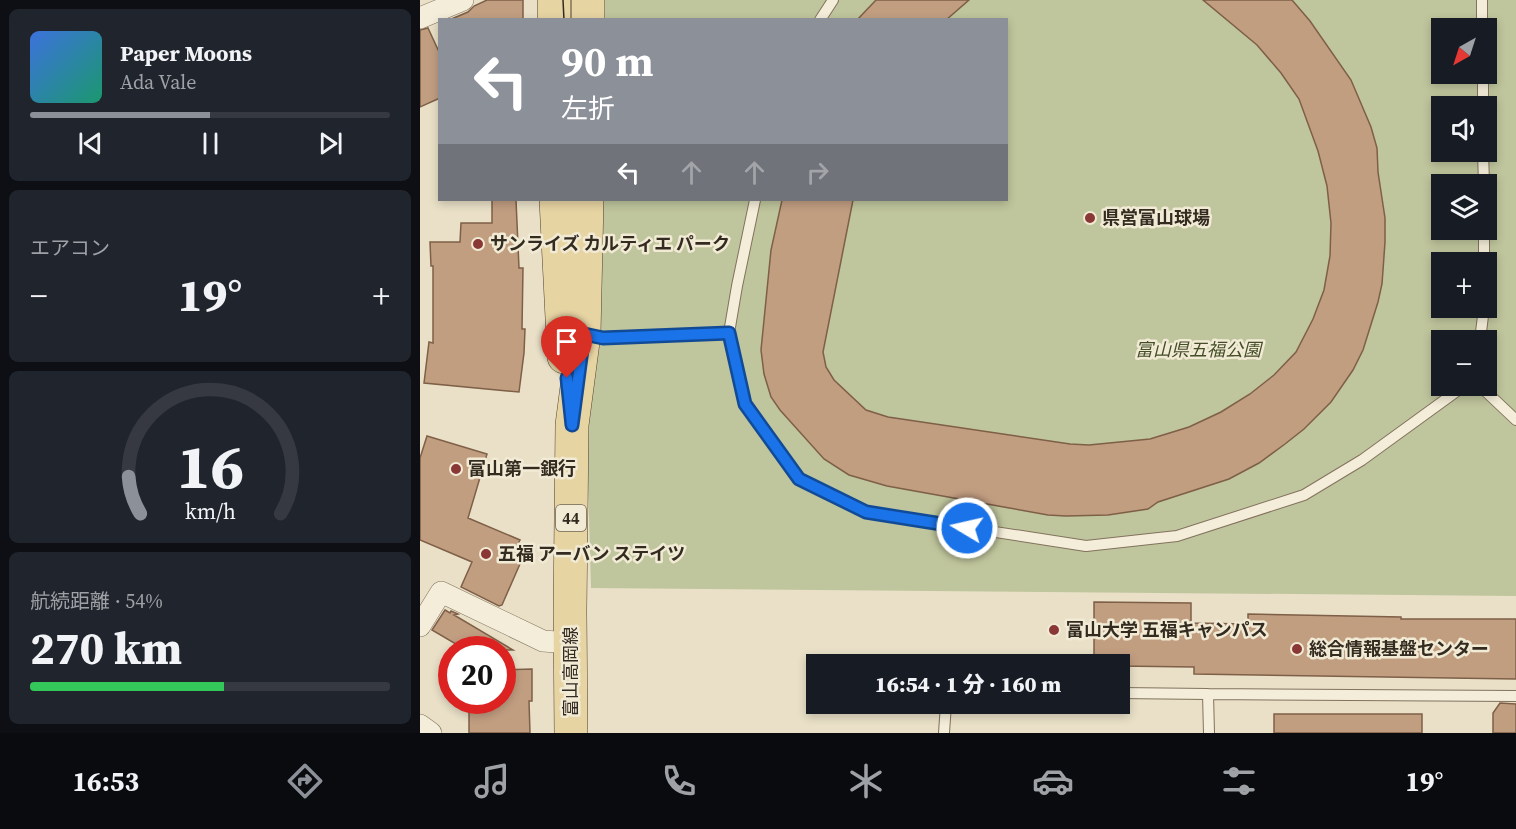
<!DOCTYPE html>
<html lang="ja">
<meta charset="utf-8">
<style>
body{margin:0;font-family:"Source Serif 4","Noto Sans JP",serif;background:#20242c;color:#f1f3f6;height:100vh;display:flex;flex-direction:column;font-size:22px;white-space:nowrap}
*{box-sizing:border-box;margin:0}
p{font-size:20px;color:#9ea1a6}
.icon{flex:none;width:33px;height:33px;fill:none;stroke:currentColor;stroke-width:2;stroke-linecap:round;stroke-linejoin:round}
.map{position:relative;flex:1;overflow:hidden}
.drawer{display:flex;flex-direction:column;gap:9px;padding:9px;background:#0d0f14;width:420px}
.drawer>*{flex:none}
.hud{position:absolute;left:18px;top:18px;width:570px;height:183px;border-radius:0px;box-shadow:0 3px 9px #0003;background:#8c9099;color:#fff;overflow:hidden}
.needle{width:39px;rotate:219deg}
.buttons{position:absolute;left:1011px;top:18px;display:grid;gap:12px}
.buttons a{display:grid;place-items:center;width:66px;height:66px;border-radius:0px;background:#171b24;box-shadow:0 3px 9px #0003;font-size:30px}
.speed{position:absolute;left:18px;top:636px;display:flex;gap:12px;font-size:30px;font-weight:700;text-align:center}
.speed>*{display:grid;place-content:center;width:78px;height:78px;border-radius:50%;background:#171b24;box-shadow:0 3px 9px #0003;line-height:1}
.speed .limit{border:9px solid #d22;background:#fff;color:#111}
.pin{position:absolute;display:grid;place-items:center;width:51px;height:51px;color:#fff;margin:-62px -26px;border-radius:50% 50% 50% 0;rotate:-45deg;box-shadow:0 0 6px #0007}
.pin .icon{rotate:45deg}
.me{position:absolute;width:66px;margin:-33px;rotate:279deg;stroke-linejoin:round;filter:drop-shadow(0 0 4px #0008)}
.turn{display:flex;align-items:center;gap:21px;height:126px;padding:0 24px;font-size:27px}
.turn .icon{width:78px;height:78px;stroke-width:2.5}
.turn b{display:block;font-size:42px;line-height:51px}
.lanes{display:flex;align-items:center;height:57px;padding:0 24px;background:#0003;justify-content:center;gap:30px;direction:ltr}
.lanes .off{opacity:.35}
.big{font-size:45px;font-weight:800;line-height:1.1}
.drawer .tile{flex:1;display:flex;flex-direction:column;justify-content:center;gap:9px;min-width:0;padding:0 21px;border-radius:9px;background:#20242c}
.drawer .dial{align-items:center;gap:0}
.dial svg{height:156px;overflow:visible;fill:none;stroke:#363941;stroke-width:7;stroke-linecap:round;text-anchor:middle}
.dial text{fill:#f1f3f6;stroke:none}
.song{display:flex;align-items:center;gap:18px}
.cover{width:72px;height:72px;border-radius:9px;background:linear-gradient(135deg,hsl(220 70% 55%),hsl(160 70% 35%))}
.played{height:6px;border-radius:3px;background:linear-gradient(90deg,#8c9099 50%,#363941 50%)}
.keys{display:flex;justify-content:space-around;direction:ltr}
.heat{display:flex;justify-content:space-between;align-items:center;font-size:33px;direction:ltr}
.charge{height:9px;border-radius:4px;background:linear-gradient(90deg,#34c759 54%,#363941 0)}
.trip{position:absolute;left:386px;top:654px;width:324px;height:60px;border-radius:0px;background:#171b24;box-shadow:0 3px 9px #0003;font-weight:800;line-height:60px;text-align:center}
.tab-bar{display:flex;height:96px;justify-content:space-around;align-items:center;background:#090b0e;color:#9ea1a6}
.tab-bar .icon{width:42px;height:42px}
.tab-bar .current{color:#8c9099}
.tab-bar b{font-size:27px;color:#f1f3f6}
main{display:flex;flex:1;min-height:0}
.map>svg:first-child{display:block}
.green{fill:#bfc59c;fill-rule:evenodd}
.building{fill:#c29e81;stroke:#7e5f47;stroke-width:1.5}
.lines{fill:none;stroke-linecap:round;stroke-linejoin:round}
.service-casing{stroke:#82725e;stroke-width:12}
.minor-casing{stroke:#82725e;stroke-width:22}
.primary-casing{stroke:#504132;stroke-width:34}
.service{stroke:#f4edd9;stroke-width:10}
.minor{stroke:#f4edd9;stroke-width:21}
.primary{stroke:#e7d4a3;stroke-width:33}
.tram{stroke:#342b20;stroke-width:1.5}
.route-casing{stroke:#114b97;stroke-width:15}
.route{stroke:#1a73e8;stroke-width:10}
.poi-dot{fill:#8a3836;stroke:#f1ead5;stroke-width:2}
.labels{text-anchor:middle;stroke-width:5;stroke-linejoin:round;paint-order:stroke}
.shield{fill:#f1ead5;stroke:#6d6456;stroke-width:1.5}
.shield-label{font-size:16px;font-weight:bold;fill:#342b20}
.poi-label{font-size:18px;font-weight:bold;fill:#342b20;stroke:#f1ead5;text-anchor:start}
.park-label{font-size:18px;font-style:italic;fill:#444e29;stroke:#f1ead5}
.street-label{font-size:18px;fill:#342b20;stroke:#f1ead5}
</style>
<main>
<section class="drawer">
<div class="tile">
<div class="song"><i class="cover"></i><div><b>Paper Moons</b><p>Ada Vale</p></div></div>
<div class="played"></div>
<div class="keys"><svg class="icon" aria-label="previous" viewBox="0 0 24 24"><path d="M18 5L8 12l10 7zM5 5v14"/></svg><svg class="icon" aria-label="pause" viewBox="0 0 24 24"><path d="M8 5v14M16 5v14"/></svg><svg class="icon" aria-label="next" viewBox="0 0 24 24"><path d="M6 5l10 7-10 7zM19 5v14"/></svg></div>
</div>
<div class="tile"><p>エアコン</p>
<div class="heat"><a>−</a><b class="big">19°</b><a>+</a></div>
</div>
<div class="tile dial"><svg viewBox="0 0 100 80">
<path d="M14 69A42 42 0 1 1 86 69"/>
<path d="M14 69A42 42 0 0 1 8 50" stroke="#8c9099"/>
<text x="50" y="56" font-size="32" font-weight="700">16</text>
<text x="50" y="72" font-size="11">km/h</text>
</svg></div>
<div class="tile"><p>航続距離 · 54%</p><b class="big">270 km</b><div class="charge"></div></div>
</section>
<div class="map">
<svg width="1096" height="733" viewBox="0 0 1096 733">
<rect width="100%" height="100%" fill="#e9e0c7"/>
<path class="green" d="M168,0h928v596l-925,-8 -7,-254 2,-134h420v-180h-419zM1022,28h44v46h-44zM1022,106h44v46h-44zM1022,184h44v46h-44zM1022,262h44v46h-44zM1022,340h44v46h-44z"/>
<path class="building" d="M67,0h36v20h-74l19,-8 6,-6z
M456,0h93l-23,20h-89z
M783,0h89l18,21 41,59 20,47 6,21 1,24 7,46v24l-3,42 -4,18 -15,48 -10,20 -22,32 -27,27 -19,15 -26,19 -30,16 -71,23 -10,7 -40,6 -42,1 -18,-1 -161,-29 -38,-11 -25,-16 -44,-49 -9,-13 -7,-23 -3,-24 10,-100 11,-50h71l-30,152 3,15 8,13 32,30 22,7 182,27 19,1 61,-6 39,-12 32,-15 29,-18 24,-19 22,-23 17,-33 11,-29 6,-34 1,-33 -4,-37 -9,-35 -19,-52 -18,-26 -24,-28z
M8,28l12,26v44l-20,9v-77z
M72,200h24l3,68h4l-1,61h3l-1,24 -5,39 -95,-9 5,-41 4,1v-77h-2l-1,-24h30l1,-19h31z
M7,436l60,18 -19,64 52,22 -3,6 6,11 -21,48 -3,1 -38,-19 11,-25 -52,-22v-82z
M674,602l97,1v20l57,1v-10l153,3v2h115v60l-322,-5v-7l-75,-1v-2h-25z
M25,610l5,3 1,-2 7,3 -4,1 59,35h-47l-34,-20z
M112,669v32h-3l1,32h-61v-33h33v-30z
M1080,703l16,1v29h-23v-20z
M854,714h148v19h-148z"/>
<g class="lines">
<defs>
<path id="service" d="M1062,0v28
M400,20l13,-20
M1063,74v32
M1063,152l1,32
M335,200l-18,86 -8,47 16,70 54,76 67,33 220,34 91,-10 127,-41 58,-35 102,-74
M1064,230v32
M168,335l15,2 126,-4
M1060,340l4,-32
M1060,386l36,34
M699,693l89,1
M524,733l2,-29
M789,733l-1,-39 308,2"/>
<path id="minor" d="M0,18l43,-18
M0,626l21,-34 102,49 27,2
M0,725l11,8"/>
<path id="primary" d="M134,0v20
M168,20v-20
M136,200l8,157
M151,733l-1,-121 2,-187 12,-91 3,-134"/>
</defs>
<use href="#service" class="service-casing"/>
<use href="#minor" class="minor-casing"/>
<use href="#primary" class="primary-casing"/>
<use href="#service" class="service"/>
<use href="#minor" class="minor"/>
<use href="#primary" class="primary"/>
<path class="tram" d="M143,0l1,20"/>
</g>
<g class="lines">
<defs>
<path id="route" d="M147,378l5,47 12,-91 19,4 126,-5 16,71 54,75 67,33 101,16"/>
</defs>
<use href="#route" class="route-casing"/>
<use href="#route" class="route"/>
</g>
<g class="poi-dot">
<circle cx="670" cy="218" r="6"/>
<circle cx="58" cy="244" r="6"/>
<circle cx="36" cy="469" r="6"/>
<circle cx="66" cy="554" r="6"/>
<circle cx="634" cy="630" r="6"/>
<circle cx="877" cy="649" r="6"/>
</g>
<g class="labels">
<rect class="shield" x="136" y="505" width="30" height="26" rx="4.5"/>
<g class="shield-label">
<text x="151" y="524">44</text>
</g>
<g class="poi-label">
<text x="682" y="224">県営富山球場</text>
<text x="70" y="250">サンライズ カルティエ パーク</text>
<text x="48" y="475">富山第一銀行</text>
<text x="78" y="560">五福 アーバン ステイツ</text>
<text x="646" y="636">富山大学 五福キャンパス</text>
<text x="889" y="655">総合情報基盤センター</text>
</g>
<g class="park-label">
<text x="778" y="356">富山県五福公園</text>
</g>
<g class="street-label">
<text transform="translate(151 672) rotate(-90)" y="6">富山高岡線</text>
</g>
</g>
</svg>
<div class="buttons">
<a><svg class="needle" viewBox="-14 -14 28 28"><path d="M0-13l5 13h-10z" fill="#e53935"/><path d="M0 13l5-13h-10z" fill="#9ea1a6"/></svg></a>
<a><svg class="icon" aria-label="sound" viewBox="0 0 24 24"><path d="M4 9h4l5-4v14l-5-4H4zM17 9q2 3 0 6"/></svg></a>
<a><svg class="icon" aria-label="layers" viewBox="0 0 24 24"><path d="M12 4l9 5-9 5-9-5zM3 14l9 5 9-5"/></svg></a>
<a>+</a>
<a>−</a>
</div>
<div class="speed"><div class="limit">20</div></div>
<div class="pin" style="left:147px;top:378px;background:#d93025"><svg class="icon" aria-label="arrive" viewBox="0 0 24 24"><path d="M6 21V4h12l-3 4 3 4H6"/></svg></div>
<svg class="me" style="left:547px;top:528px" viewBox="-20 -20 40 40"><circle r="17" fill="#1a73e8" stroke="#fff" stroke-width="3"/><path d="M0-11L8 9 0 5-8 9z" fill="#fff"/></svg>
<div class="trip">16:54 · 1 分 · 160 m</div>
<div class="hud">
<div class="turn"><svg class="icon" aria-label="left" viewBox="0 0 24 24"><path d="M17 20v-9H6M10 6l-5 5 5 5"/></svg><div><b>90 m</b>左折</div></div>
<div class="lanes"><svg class="icon" aria-label="left" viewBox="0 0 24 24"><path d="M17 20v-9H6M10 6l-5 5 5 5"/></svg><svg class="icon off" aria-label="ahead" viewBox="0 0 24 24"><path d="M12 20V5M6 11l6-6 6 6"/></svg><svg class="icon off" aria-label="ahead" viewBox="0 0 24 24"><path d="M12 20V5M6 11l6-6 6 6"/></svg><svg class="icon off" aria-label="right" viewBox="0 0 24 24"><path d="M7 20v-9h11M14 6l5 5-5 5"/></svg></div>
</div>
</div>
</main>
<nav class="tab-bar">
<b>16:53</b>
<svg class="icon current" aria-label="directions" viewBox="0 0 24 24"><path d="M12 3l9 9-9 9-9-9zM9 14v-3h6M13 9l2 2-2 2"/></svg>
<svg class="icon" aria-label="music" viewBox="0 0 24 24"><path d="M9 18V5l10-2v13"/><circle cx="6" cy="18" r="3"/><circle cx="16" cy="16" r="3"/></svg>
<svg class="icon" aria-label="phone" viewBox="0 0 24 24"><path d="M5 4h4l2 5-3 2q2 4 5 5l2-3 5 2v4C11 20 4 13 5 4z"/></svg>
<svg class="icon" aria-label="climate" viewBox="0 0 24 24"><path d="M12 3v18M4 7l16 10M4 17L20 7"/></svg>
<svg class="icon" aria-label="car" viewBox="0 0 24 24"><path d="M5 17H2v-5l4-1 3-4h7l3 4 3 1v5h-3M9 17h6M6 11h13"/><circle cx="7" cy="17" r="2"/><circle cx="17" cy="17" r="2"/></svg>
<svg class="icon" aria-label="filters" viewBox="0 0 24 24"><path d="M4 7h16M4 17h16"/><circle cx="9" cy="7" r="2"/><circle cx="15" cy="17" r="2"/></svg>
<b>19°</b>
</nav>
